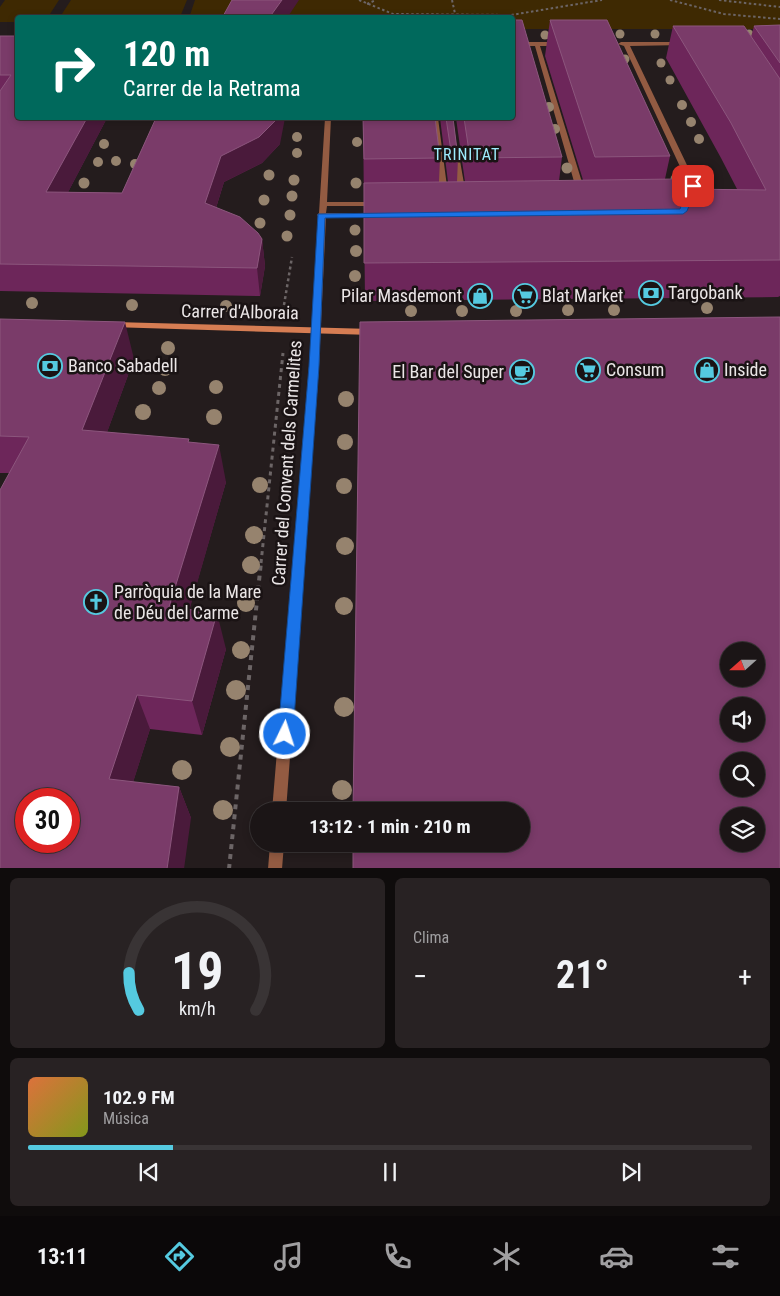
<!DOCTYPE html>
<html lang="es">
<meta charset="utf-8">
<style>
body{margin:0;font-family:"Roboto Condensed",sans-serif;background:#282223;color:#f1f3f6;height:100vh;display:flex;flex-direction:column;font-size:19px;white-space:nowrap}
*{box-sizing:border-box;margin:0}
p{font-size:16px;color:#a09fa1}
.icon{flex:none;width:28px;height:28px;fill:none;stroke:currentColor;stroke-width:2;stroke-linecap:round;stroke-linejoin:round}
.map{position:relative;height:868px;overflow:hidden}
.sheet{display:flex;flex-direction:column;gap:10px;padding:10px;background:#0f0c0c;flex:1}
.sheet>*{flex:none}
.banner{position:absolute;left:15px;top:15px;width:500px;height:105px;border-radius:5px;box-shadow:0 2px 8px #0003,0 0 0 1px #393435;background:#00695c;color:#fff;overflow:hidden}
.needle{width:32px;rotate:249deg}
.controls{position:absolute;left:720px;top:642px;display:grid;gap:10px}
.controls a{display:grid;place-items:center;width:45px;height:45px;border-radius:50%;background:#1b1516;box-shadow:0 2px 8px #0003,0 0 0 1px #393435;font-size:25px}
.speed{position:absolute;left:15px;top:788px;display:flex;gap:10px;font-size:25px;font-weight:700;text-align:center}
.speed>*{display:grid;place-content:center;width:65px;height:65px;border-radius:50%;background:#1b1516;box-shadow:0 2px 8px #0003,0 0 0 1px #393435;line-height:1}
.speed .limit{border:8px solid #d22;background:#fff;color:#111}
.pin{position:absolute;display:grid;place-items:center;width:42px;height:42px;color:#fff;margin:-21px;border-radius:10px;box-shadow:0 2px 8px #0006}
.me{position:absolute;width:55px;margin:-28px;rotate:4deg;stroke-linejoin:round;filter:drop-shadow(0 0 4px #0008)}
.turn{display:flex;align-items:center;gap:18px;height:105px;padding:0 25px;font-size:22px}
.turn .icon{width:65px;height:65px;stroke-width:2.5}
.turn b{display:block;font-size:35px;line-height:42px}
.big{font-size:38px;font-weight:700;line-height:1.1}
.sheet .card{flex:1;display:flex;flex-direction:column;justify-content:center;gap:8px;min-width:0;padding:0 18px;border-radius:8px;background:#282223}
.sheet .dial{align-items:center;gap:0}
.dial svg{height:130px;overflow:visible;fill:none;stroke:#393435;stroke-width:7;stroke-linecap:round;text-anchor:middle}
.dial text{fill:#f1f3f6;stroke:none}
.song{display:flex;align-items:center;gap:15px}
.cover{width:60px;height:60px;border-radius:8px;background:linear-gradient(135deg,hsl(20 70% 55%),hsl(70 70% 35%))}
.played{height:5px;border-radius:2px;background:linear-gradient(90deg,#55cae0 20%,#393435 20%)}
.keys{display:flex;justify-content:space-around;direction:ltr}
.heat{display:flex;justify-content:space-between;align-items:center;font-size:28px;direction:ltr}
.sheet .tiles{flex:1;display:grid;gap:10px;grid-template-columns:1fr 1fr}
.card:last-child{grid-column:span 2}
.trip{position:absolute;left:250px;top:802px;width:280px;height:50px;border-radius:25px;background:#1b1516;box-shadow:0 2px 8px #0003,0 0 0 1px #393435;font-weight:700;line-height:50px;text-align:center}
.dock{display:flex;height:80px;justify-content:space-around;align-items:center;background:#0b0809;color:#a09fa1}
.dock .icon{width:35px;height:35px}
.dock .on{color:#55cae0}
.dock b{font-size:22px;color:#f1f3f6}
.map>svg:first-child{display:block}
.green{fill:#3e2902}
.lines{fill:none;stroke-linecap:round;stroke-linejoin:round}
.path-far3{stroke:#6c6566;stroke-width:2;stroke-dasharray:2.5 2.5;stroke-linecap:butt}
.path-far2{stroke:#6c6566;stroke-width:2.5;stroke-dasharray:3 3;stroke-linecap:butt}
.path-far1{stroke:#6c6566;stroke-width:3;stroke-dasharray:4 4;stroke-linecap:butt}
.path{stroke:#6c6566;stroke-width:4;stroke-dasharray:5 5;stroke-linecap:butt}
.street{fill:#935b42;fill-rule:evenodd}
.secondary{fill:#d67d53;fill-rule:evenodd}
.tree{fill:#96836e}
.wall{fill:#6d265a}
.shaded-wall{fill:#4a1a3b}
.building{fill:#7a3b69;stroke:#8c567d;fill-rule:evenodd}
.route{fill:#1a73e8;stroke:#114b97}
.labels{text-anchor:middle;stroke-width:5;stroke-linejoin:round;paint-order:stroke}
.far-neighbourhood-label{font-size:16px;letter-spacing:1px;fill:#9eecfd;stroke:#1a1314}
.poi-label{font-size:18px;fill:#ebe6e7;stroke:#1a1314;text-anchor:start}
.street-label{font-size:18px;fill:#ebe6e7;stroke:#1a1314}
</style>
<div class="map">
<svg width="780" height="869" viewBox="0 0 780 869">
<rect width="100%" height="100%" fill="#241c1d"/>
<path class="green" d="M5,0h54l-11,17 -30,1 -1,4h-17v-15z
M71,0h116l-7,17h-120z
M195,0h585v29h-267l-1,-11h-323z"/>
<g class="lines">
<path class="path-far3" d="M359,0l34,14 118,1 91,-15
M452,0l4,18
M670,0l54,14 56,5
M719,0l61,7
M367,4l9,-4"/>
<path class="path-far2" d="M284,305l8,-48"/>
<path class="path-far1" d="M261,563l22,-210"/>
<path class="path" d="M229,869l32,-307"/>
<path class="street" d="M512,42h47l3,2 -3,2h-19l45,146 -1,2h-6l-1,-2 -42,-146h-23z
M682,42l2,1v2l-54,1 67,140 -5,15 -4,2 -4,-2 5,-15 -65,-140 -6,-2 3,-2z
M325,118h6l-4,84h50l4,2 -4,2h-50l-1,7h52l4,2 -4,2h-52l-7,150 -33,444h-14l37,-444 10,-150 -2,-2 2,-2z
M432,118h6l10,76 -4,2 -4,-2z
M456,153l3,2 7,40 -4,2 -4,-2 -5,-40z
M270,844h14l-2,25h-14z"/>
<path class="secondary" d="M114,322l258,7 4,3 -4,3 -261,-8 -1,-2 1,-2z"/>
</g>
<g class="tree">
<circle cx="620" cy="34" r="4.5"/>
<circle cx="655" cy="34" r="4.5"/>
<circle cx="749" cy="34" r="4.5"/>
<circle cx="545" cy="35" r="4.5"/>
<circle cx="625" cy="59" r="4.5"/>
<circle cx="661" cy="63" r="4.5"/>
<circle cx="670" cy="80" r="4.5"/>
<circle cx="682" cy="105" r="5"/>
<circle cx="549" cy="107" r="5"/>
<circle cx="691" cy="122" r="5"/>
<circle cx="555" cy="129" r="5"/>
<circle cx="297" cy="137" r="5"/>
<circle cx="699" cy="139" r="5"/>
<circle cx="357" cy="142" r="5"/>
<circle cx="104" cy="144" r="5"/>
<circle cx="297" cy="153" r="5"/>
<circle cx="116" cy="161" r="5"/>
<circle cx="98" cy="162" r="5"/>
<circle cx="135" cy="164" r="5"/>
<circle cx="567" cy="168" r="5.5"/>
<circle cx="269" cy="175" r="5.5"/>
<circle cx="676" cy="179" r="5.5"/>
<circle cx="294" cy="180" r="5.5"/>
<circle cx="84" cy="183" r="5.5"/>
<circle cx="356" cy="183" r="5.5"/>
<circle cx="292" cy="196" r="5.5"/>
<circle cx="264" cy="200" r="5.5"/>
<circle cx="290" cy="215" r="5.5"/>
<circle cx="260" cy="223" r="5.5"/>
<circle cx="355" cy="230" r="5.5"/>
<circle cx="287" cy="236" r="5.5"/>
<circle cx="356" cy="251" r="6"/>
<circle cx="355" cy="276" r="6"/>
<circle cx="32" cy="303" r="6"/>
<circle cx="132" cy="305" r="6"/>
<circle cx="226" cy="306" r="6"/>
<circle cx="707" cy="308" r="6"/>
<circle cx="568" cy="310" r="6"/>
<circle cx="614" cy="310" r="6"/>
<circle cx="411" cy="311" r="6"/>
<circle cx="462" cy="311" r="6"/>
<circle cx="516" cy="311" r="6"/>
<circle cx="168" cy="348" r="7"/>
<circle cx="165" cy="369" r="7"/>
<circle cx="216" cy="387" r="7"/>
<circle cx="159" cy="388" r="7"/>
<circle cx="346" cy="399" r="8"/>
<circle cx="143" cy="412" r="8"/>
<circle cx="214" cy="417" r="8"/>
<circle cx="345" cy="442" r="8"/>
<circle cx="260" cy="485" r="8"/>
<circle cx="344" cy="486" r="8"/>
<circle cx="254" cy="535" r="9"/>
<circle cx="345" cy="546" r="9"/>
<circle cx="251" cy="565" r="9"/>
<circle cx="246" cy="603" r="9"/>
<circle cx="344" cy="606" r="9"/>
<circle cx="241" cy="650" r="9"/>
<circle cx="236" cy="690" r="10"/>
<circle cx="344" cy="707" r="10"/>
<circle cx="230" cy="747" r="10"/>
<circle cx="182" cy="770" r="10"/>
<circle cx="342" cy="790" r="10"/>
<circle cx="223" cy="810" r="10"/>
</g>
<path class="wall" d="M550,20l120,136 -5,23 15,10h57l-16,-31 -55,-100 7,-32 78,11 3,-11 26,-1v271l-2,1 -413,4 -2,-183 77,40 -1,24h9l-8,-64h-1h14l5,40 -1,24h8l-9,-64h-1h57l50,39 -3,24 24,-1 -38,-124z
M0,36h18v82h89l-39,74 54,1 158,-49 -18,19 -38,19 -8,26 46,31 3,27 -5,30 -260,-5z
M0,319l134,40 -27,73 83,10 36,40 -37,128 37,39 -24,86 -52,-6 -17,53 46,5 12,31 -191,51 9,-396h-9z"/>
<path class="shaded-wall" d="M282,0h17l-12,18h-18z
M87,118h20l-53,101 -8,-27z
M278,118h7l-5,26 -18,19 -38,19 -15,48 -4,-27 16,-47z
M262,239l3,27 -5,30 -3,-28z
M125,322l9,37 -40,109 -12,-38z
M219,445l7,37 -46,161 -11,-36z
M217,613l9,36 -24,86 -10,-34z
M137,695l13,34 -26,82 -15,-32z
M179,787l12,31 -7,51h-17z"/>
<path class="building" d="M232,0h50l-13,18h-47z
M512,20h10l40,137 -92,1 -6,-40h48z
M550,20h57l63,136 -75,1z
M780,25v38l-26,-37z
M673,26h71l36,53v181l-416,3v-80l312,-4 4,10 86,1 -35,-67z
M0,36h18v82h69l-41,74 76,1 34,-75h122l-19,19 -38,19 -16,47 35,14 18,16 4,6 -5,29 -257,-4v-173l11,-16h-11z
M363,118h72l5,40 -76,1z
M446,118h7l5,40h-6z
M780,317v552h-427v-25h168v-33h-168l7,-489zM729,651h27v28h-27zM729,706h27v28h-27zM729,761h27v28h-27zM729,816h27v28h-27z
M0,319l125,3 -43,108 107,9 -1,3 31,3 -50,162 48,6 -25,88 -55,-6 -28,84 70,8 -12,82h-167v-379l29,-53 -29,-1zM26,799h43v42h-43z"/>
<path class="route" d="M690,184l7,2 -10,25 -4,3 -358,4 -6,148 -26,368 -2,5 -6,2 -5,-2 -2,-5 31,-368 9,-152 362,-5z"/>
<defs>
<symbol id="bank-ring" viewBox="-11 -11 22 22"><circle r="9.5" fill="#1a1314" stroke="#55cae0" stroke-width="1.5"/><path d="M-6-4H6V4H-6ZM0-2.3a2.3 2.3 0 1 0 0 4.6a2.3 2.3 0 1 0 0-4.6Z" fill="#55cae0"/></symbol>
<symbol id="shop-ring" viewBox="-11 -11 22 22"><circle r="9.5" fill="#1a1314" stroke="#55cae0" stroke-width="1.5"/><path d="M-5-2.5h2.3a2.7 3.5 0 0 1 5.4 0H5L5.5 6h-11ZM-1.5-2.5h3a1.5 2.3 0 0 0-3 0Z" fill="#55cae0"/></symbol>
<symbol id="supermarket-ring" viewBox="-11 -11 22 22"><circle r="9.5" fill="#1a1314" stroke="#55cae0" stroke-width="1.5"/><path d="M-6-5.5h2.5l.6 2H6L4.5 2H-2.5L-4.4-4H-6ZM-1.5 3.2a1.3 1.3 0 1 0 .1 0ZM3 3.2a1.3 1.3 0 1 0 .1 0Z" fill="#55cae0"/></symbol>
<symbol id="cafe-ring" viewBox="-11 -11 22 22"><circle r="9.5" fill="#1a1314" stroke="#55cae0" stroke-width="1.5"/><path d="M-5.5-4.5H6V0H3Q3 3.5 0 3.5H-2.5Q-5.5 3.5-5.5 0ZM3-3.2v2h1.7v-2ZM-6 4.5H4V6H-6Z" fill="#55cae0"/></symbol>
<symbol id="church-ring" viewBox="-11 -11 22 22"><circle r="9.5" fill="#1a1314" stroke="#55cae0" stroke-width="1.5"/><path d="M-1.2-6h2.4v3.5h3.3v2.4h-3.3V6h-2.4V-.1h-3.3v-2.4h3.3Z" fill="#55cae0"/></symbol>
</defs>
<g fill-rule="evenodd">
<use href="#bank-ring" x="637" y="279" width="28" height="28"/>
<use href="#shop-ring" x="466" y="282" width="28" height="28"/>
<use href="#supermarket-ring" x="511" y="282" width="28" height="28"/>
<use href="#bank-ring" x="36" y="352" width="28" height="28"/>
<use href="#supermarket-ring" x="574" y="356" width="28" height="28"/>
<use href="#shop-ring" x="693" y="356" width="28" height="28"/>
<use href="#cafe-ring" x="508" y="358" width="28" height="28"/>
<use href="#church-ring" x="82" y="588" width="28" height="28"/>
</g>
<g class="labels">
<g class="far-neighbourhood-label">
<text x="467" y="160">TRINITAT</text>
</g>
<g class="poi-label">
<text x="668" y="299">Targobank</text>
<text x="462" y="302" text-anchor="end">Pilar Masdemont</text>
<text x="542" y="302">Blat Market</text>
<text x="68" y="372">Banco Sabadell</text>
<text x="606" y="376">Consum</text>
<text x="724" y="376">Inside</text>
<text x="504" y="378" text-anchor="end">El Bar del Super</text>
<text x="114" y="598">Parròquia de la Mare<tspan x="114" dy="21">de Déu del Carme</tspan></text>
</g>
<g class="street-label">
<text transform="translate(240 312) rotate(1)" y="6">Carrer d'Alboraia</text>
<text transform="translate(287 463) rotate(-86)" y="6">Carrer del Convent dels Carmelites</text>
</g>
</g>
</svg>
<div class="controls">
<a><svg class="needle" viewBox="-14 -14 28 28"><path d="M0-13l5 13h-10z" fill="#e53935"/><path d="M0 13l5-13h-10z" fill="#a09fa1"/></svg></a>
<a><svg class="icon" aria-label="sound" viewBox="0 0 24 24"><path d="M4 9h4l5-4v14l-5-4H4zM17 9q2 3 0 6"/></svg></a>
<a><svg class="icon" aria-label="search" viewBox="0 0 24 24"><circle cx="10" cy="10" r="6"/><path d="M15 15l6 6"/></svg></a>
<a><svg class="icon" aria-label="layers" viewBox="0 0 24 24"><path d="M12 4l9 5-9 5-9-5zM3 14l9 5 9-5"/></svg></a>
</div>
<div class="speed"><div class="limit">30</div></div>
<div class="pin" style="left:693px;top:186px;background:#d93025"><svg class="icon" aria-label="arrive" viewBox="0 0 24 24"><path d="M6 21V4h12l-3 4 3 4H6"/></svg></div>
<svg class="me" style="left:285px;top:734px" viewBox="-20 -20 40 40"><circle r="17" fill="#1a73e8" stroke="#fff" stroke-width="3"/><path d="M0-11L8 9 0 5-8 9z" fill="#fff"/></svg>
<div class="trip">13:12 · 1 min · 210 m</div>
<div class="banner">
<div class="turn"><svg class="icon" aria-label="right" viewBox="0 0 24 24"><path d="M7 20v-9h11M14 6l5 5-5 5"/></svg><div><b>120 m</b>Carrer de la Retrama</div></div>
</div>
</div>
<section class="sheet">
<div class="tiles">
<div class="card dial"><svg viewBox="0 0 100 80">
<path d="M14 69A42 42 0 1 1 86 69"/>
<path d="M14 69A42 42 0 0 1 8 46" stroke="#55cae0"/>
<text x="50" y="56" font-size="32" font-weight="700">19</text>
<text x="50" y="72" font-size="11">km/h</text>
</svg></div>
<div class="card"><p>Clima</p>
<div class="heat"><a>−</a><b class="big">21°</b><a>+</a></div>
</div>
<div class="card">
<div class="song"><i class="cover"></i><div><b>102.9 FM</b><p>Música</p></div></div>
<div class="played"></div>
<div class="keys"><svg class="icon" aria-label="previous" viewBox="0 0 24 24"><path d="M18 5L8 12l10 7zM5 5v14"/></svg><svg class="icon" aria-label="pause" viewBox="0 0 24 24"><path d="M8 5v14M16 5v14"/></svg><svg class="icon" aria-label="next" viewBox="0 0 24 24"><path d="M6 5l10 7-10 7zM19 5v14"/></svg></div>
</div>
</div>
</section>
<nav class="dock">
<b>13:11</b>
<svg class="icon on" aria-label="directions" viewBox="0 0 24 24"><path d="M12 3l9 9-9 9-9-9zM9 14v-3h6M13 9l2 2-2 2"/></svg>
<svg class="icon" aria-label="music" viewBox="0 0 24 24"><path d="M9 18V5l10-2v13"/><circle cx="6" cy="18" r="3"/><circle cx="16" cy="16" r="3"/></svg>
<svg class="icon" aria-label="phone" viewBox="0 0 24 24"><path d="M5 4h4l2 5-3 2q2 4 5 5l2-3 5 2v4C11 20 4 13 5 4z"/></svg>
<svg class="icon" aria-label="climate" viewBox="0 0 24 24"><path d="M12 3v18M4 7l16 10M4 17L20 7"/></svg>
<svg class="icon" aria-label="car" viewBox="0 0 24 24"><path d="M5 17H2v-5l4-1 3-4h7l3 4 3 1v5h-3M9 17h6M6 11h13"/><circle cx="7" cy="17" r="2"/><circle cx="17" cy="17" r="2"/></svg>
<svg class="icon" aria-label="filters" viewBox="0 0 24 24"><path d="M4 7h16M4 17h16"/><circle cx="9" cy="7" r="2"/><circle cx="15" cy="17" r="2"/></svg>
</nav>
